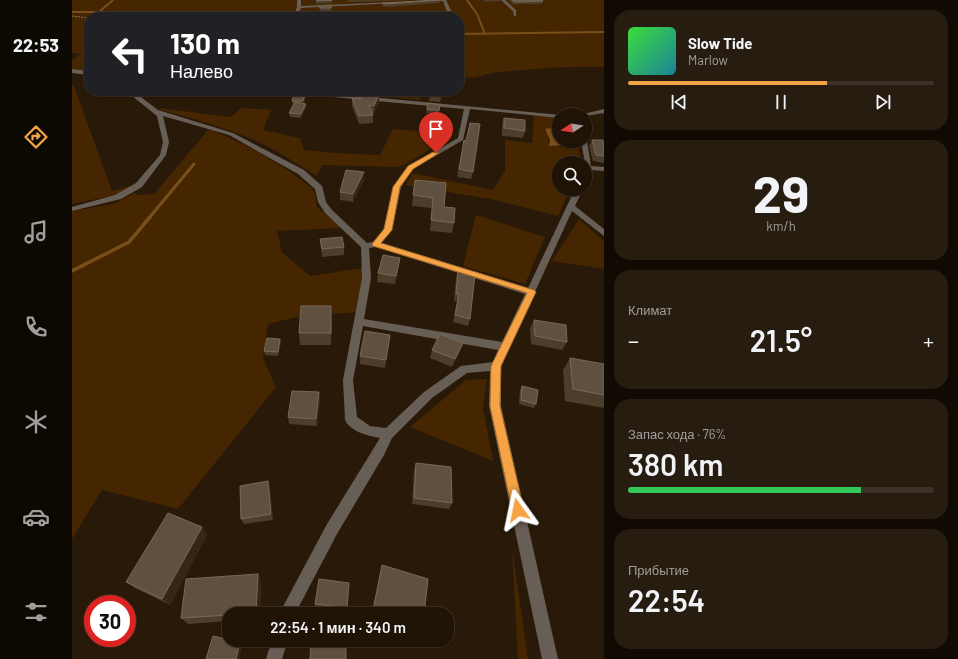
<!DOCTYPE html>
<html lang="ru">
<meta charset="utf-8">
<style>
body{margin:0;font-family:Barlow,sans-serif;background:#271c10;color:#f1f3f6;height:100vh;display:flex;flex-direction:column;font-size:15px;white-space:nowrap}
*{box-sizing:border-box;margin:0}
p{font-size:13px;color:#a19e9b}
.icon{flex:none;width:22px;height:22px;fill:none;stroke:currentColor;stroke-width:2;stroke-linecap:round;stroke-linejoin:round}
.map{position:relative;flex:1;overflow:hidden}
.details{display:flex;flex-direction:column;gap:10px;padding:10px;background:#110a03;width:354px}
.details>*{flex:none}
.hud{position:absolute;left:12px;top:12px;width:380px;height:84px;border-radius:16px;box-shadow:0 1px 3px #0004,0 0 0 1px #3c3228;background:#202124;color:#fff;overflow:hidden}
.needle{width:26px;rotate:258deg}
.tools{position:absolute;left:480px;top:108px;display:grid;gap:8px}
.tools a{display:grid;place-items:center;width:40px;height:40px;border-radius:50%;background:#1f1306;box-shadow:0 1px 3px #0004,0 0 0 1px #3c3228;font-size:20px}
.speed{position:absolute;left:12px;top:595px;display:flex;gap:8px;font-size:20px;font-weight:700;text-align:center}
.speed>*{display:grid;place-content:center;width:52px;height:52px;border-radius:50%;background:#1f1306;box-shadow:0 1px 3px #0004,0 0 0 1px #3c3228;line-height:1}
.speed .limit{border:6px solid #d22;background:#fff;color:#111}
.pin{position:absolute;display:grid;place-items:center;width:34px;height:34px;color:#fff;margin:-41px -17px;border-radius:50% 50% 50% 0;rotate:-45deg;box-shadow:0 0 4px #0007}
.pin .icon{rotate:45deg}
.me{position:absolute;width:44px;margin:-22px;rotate:348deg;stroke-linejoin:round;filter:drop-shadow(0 0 3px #0008)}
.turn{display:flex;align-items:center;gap:14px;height:84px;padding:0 20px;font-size:18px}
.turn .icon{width:52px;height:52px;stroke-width:2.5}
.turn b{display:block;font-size:28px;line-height:34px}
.big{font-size:30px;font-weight:600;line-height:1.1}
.details .card{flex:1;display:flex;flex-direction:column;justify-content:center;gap:6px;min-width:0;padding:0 14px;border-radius:16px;background:#271c10}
.details .dial{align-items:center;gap:0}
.dial b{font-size:52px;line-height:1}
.song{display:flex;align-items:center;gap:12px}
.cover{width:48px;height:48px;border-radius:6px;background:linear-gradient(135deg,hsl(120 70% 55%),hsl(190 70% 35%))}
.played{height:4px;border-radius:2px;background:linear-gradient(90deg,#f5a345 65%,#3c3228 65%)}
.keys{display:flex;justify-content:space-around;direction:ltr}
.heat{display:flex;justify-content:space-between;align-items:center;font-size:22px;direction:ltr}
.charge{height:6px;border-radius:3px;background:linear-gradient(90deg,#34c759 76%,#3c3228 0)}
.trip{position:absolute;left:150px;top:607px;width:232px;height:40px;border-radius:16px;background:#1f1306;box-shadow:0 1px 3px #0004,0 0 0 1px #3c3228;font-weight:600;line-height:40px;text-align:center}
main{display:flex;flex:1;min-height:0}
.menu{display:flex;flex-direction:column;width:72px;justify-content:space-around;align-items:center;background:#0c0802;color:#a19e9b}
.menu .icon{width:28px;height:28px}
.menu .selected{color:#f5a345}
.menu b{font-size:18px;color:#f1f3f6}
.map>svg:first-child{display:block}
.green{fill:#452600}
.water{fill:#7a4e1b}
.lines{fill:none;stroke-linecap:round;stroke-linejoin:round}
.stream-far2{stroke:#7a4e1b;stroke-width:2}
.stream-far1{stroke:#7a4e1b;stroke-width:3}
.stream{stroke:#7a4e1b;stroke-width:3.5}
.path{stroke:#7d6f60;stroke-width:1;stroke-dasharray:2 1;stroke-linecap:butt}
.minor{fill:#675e56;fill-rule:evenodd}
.wall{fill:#4d3d2b}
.shaded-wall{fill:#372615}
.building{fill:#60503f;stroke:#786959}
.route{fill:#f5a345;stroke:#9f6a2d}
</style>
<main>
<nav class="menu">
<b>22:53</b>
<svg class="icon selected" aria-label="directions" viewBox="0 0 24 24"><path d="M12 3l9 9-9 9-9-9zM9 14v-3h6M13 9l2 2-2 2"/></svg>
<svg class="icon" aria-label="music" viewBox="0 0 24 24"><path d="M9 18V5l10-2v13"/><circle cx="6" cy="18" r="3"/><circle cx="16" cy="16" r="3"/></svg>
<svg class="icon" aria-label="phone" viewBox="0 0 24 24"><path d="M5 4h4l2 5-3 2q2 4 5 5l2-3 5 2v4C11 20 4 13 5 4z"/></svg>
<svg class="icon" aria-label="climate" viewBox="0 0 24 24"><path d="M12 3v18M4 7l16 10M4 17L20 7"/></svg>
<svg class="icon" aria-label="car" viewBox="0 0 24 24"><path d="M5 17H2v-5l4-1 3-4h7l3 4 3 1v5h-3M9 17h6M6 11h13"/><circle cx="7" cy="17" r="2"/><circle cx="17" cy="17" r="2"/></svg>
<svg class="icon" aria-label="filters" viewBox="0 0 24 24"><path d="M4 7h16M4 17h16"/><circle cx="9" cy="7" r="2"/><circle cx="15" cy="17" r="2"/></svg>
</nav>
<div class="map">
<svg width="532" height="659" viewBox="0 0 532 659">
<rect width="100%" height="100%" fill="#291908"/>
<path class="green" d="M0,0h532v67c-35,-1 -71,2 -106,5 -16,2 -21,8 -39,5v-60h-370v53h-17v-10l9,-6 -9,-1z
M0,85l2,1 38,105 23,-6 -20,10 -43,9z
M326,91h24l-2,9 -22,-2z
M87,108l72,9 10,-9 30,2 -8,20 37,8 4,12 30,3 46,2 13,-26 61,5 -48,30 -8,3 -76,-2 -5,11c-12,-7 -24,-15 -36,-22 -37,-22 -79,-33 -120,-44z
M467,115l20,3v12l-8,-2 -3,5 1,13 15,1 14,-2 3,18h-22v26h11l-12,27 -67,-17 -85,-14 6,-12 81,17 12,-19v-31l27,3 2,-27z
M137,129c37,15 74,35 105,61l3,17 24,21 -64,3 5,21 28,24 53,-8 -6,44 -60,5 -29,7 -5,34 13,29 -98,122 -76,-19 -30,49v-328l41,-7 22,-11 3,2 16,-1z
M404,215l69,22 -20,47 -62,-18z
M507,219l25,22v28l-52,-8z
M415,379l-4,29 10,53 -83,-34 56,-47z
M440,548l16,111h-10z"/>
<path class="water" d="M479,128l8,2v11h18l1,4 -29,1 1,-6 -5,-11z"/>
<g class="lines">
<path class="stream-far2" d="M395,0l10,14 8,20
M0,12h27l41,5
M27,12l14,-12
M387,34l145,-2"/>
<path class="stream-far1" d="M77,218l45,-54"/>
<path class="stream" d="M0,271l57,-29 21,-25"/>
<path class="path" d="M0,16l17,2"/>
<path class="minor" d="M225,0h4v6l94,-4 2,1 -96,5 -4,9h-4l4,-10z
M354,0h20l7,15 -12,2h-18l25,-3 -5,-13 -16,1 -2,-1z
M429,0h4l11,10v6h-2l-1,-5z
M0,69l17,2v4l-17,-2z
M54,91h7l25,19 75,23 71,37 18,16 4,16 5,7 36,34 6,-1 11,-13 9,-42 15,-20 50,-29 6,-29 -175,-16 -3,-2h21l254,24h-2v3l-89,-9 -7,31 -50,29 -12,18 -9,42 -11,14 147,45 47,-99h8l-8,17 29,23v7l-32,-25 -71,155v40l57,253h-16l-53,-253 1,-35 -23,2 -35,25 -40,40 -8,17 -47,79 -42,80h-16l48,-90 53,-86c-12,-2 -29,-6 -35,-18l-2,-40 19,-102 -1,-31 -36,-34 -7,-11 -3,-13 -17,-15 -69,-39 -66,-19 6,26 -3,13 -24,32 -21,12 -49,12v-4l43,-12 21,-12 24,-28 3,-13 -6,-26zM304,247l149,47 -23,48 -138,-23 7,-41 -2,-30zM291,326l135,24 -5,12 -32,4 -37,26 -38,36 -16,-2 -13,-9 -4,-37z
M532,109v4l-19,3v-1h-6z
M513,139l2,2 4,25 13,1v4l-13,-1 -3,7h-3v-14l-4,-22h4z
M200,640h16l-6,19h-16z"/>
</g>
<path class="wall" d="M245,0h16l-1,3 -16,1z
M276,0h62l-61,2z
M368,0l-1,3 -53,4 -4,-1v-3z
M412,0h16v1l-16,1z
M436,0h33l2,1 -1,3h-29l-3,-3z
M259,5v6h-10l-2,-2v-3z
M295,91h17l-2,6 -3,-1v7l-5,10h-2l1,2v8l-14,1 -7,-18v-8l9,1 6,-5z
M359,91h12l-3,11 -11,-1z
M234,92v4l-2,7 2,4 -5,11 -11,-1 -1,-4 5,-9h-1l-1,-3z
M356,103l12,2 -2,9 -12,-1z
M432,118l21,13 -2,7 -21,-2v-10z
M392,140l9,32 -2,7 -14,-2z
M520,140l12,2v21l-11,-2 -4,-15z
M292,172v8l-11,22 -13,-2v-8z
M343,180l29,27 10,16 -2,10 -22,-2 2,-23 -20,-2z
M248,239l24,8v8l-22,2 -1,-10z
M328,258l-1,8 -4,18 -18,-2 1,-9z
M386,271l12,48 -2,7 -15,-4 4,-21h-3l2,-23z
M260,318l-1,27h-31l-1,-12z
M462,320l33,22 -5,8 -31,-6 -1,-16z
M318,335l-5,33 -25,-4v-8z
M208,339l1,4 -3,13 -13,-1 -1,-4z
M360,350l28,1 -8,16 -22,-9z
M498,358l34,6v44l-39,-7 -2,-31z
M450,386l14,18 -2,4 -15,-4 1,-14z
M247,392l1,8 -3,26 -28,-2 -1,-7z
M344,463l36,40 -3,6 -37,-5 2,-34z
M196,481l2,7 3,32 -29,4 -3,-5z
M130,527l5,8 -37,70 -35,-17 -9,-6z
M310,565l42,49h-52z
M186,574l3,7 -1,33h-31v7l-41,3 -7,-6z
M277,583l-2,29 -31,-4 -1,-4z"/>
<path class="shaded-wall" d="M310,91h2l-2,6z
M234,92v4l-2,9 -1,-4z
M307,95v8l-5,10v-7z
M234,104v3l-5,11v-4z
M292,172v8l-11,22v-8z
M328,258l-1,8 -4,18 1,-8z
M208,339l1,4 -3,13v-4z
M391,343l-3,8 -8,16 3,-8z
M247,392l1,8 -3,26 -1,-7z
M196,481l2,7 3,32 -2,-6z
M130,527l5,8 -37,70 -8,-6z
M186,574l3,7 -1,33h-3l-1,-1z
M168,642l3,3 -4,14h-3z"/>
<path class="building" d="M245,0h15l-16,1z
M368,0l-54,4 -4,-1z
M440,0h29l2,1 -29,1z
M259,5v3h-11l-1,-2z
M223,91l11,1 -3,9h-11z
M359,91h11v4l-12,-1z
M292,94l15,1 -5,11 -5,-1 4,10 -14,1 -7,-18 9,1z
M223,102l11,2 -5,10 -12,-1z
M356,103l12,2 -1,6 -12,-2z
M432,118l21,2v11l-21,-3z
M398,123l10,1 -7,48 -14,-3 5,-29 2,1z
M520,140h11l1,16 -8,-1z
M274,170l18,2 -11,22 -13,-2z
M343,180l31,3 -2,24 11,1 -1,15 -23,-3 2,-22 -20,-3z
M270,237l2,10 -22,2 -2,-10z
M311,255l17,3 -4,18 -18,-3z
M386,271l17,3 -5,45 -15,-4 4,-21h-3z
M229,306h30v27h-32z
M462,320l32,5 1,17 -32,-6z
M293,331l25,4 -4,25 -26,-4z
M368,334l23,9 -8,16 -23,-9z
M195,338l13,1 -2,13 -14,-1z
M498,358l34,6v31l-31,-6z
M450,386l16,4 -2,14 -15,-4z
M220,391l27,1 -3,27 -28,-2z
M344,463l35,4 1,36 -38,-5z
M196,481l3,33 -30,5 -1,-33z
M96,513l34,14 -40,72 -36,-17z
M310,565l46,14 -4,35h-18l-33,-4z
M186,574l-2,39 -27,1v1l-48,3 5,-39z
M247,579l30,4 -2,25 -32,-4z
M141,636l27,6 -4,17h-30z
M239,640h35v19h-36z"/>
<path class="route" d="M361,152l6,1 -26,16 -13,18 -8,43 -11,13 153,47 2,2 -35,74 -1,40 24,104 -2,5 -4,1 -5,-1 -1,-5 -22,-104 1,-40 36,-73 -154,-47 -1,-2 12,-15 9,-42 15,-21z"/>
</svg>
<div class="tools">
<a><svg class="needle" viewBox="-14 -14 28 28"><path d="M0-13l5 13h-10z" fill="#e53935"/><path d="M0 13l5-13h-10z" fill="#a19e9b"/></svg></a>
<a><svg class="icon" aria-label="search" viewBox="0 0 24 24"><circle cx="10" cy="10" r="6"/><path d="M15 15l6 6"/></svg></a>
</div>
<div class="speed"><div class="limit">30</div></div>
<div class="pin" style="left:364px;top:153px;background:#d93025"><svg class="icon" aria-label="arrive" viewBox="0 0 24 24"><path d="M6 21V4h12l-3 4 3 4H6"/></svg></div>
<svg class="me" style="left:446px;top:510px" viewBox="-20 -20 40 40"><path d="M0-17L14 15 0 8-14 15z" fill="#f5a345" stroke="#fff" stroke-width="4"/></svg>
<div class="trip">22:54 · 1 мин · 340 m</div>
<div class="hud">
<div class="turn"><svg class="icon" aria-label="left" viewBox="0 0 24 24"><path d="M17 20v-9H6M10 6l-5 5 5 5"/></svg><div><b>130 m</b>Налево</div></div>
</div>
</div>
<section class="details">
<div class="card">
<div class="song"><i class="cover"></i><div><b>Slow Tide</b><p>Marlow</p></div></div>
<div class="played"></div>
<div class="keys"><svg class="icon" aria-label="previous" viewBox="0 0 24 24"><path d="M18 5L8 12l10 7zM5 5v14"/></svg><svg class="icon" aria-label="pause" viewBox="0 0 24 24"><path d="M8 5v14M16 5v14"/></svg><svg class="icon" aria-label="next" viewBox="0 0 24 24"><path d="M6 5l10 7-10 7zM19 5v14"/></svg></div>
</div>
<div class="card dial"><b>29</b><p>km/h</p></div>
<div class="card"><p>Климат</p>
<div class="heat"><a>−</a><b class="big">21.5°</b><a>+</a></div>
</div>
<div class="card"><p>Запас хода · 76%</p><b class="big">380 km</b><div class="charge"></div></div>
<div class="card"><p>Прибытие</p><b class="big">22:54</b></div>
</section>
</main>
